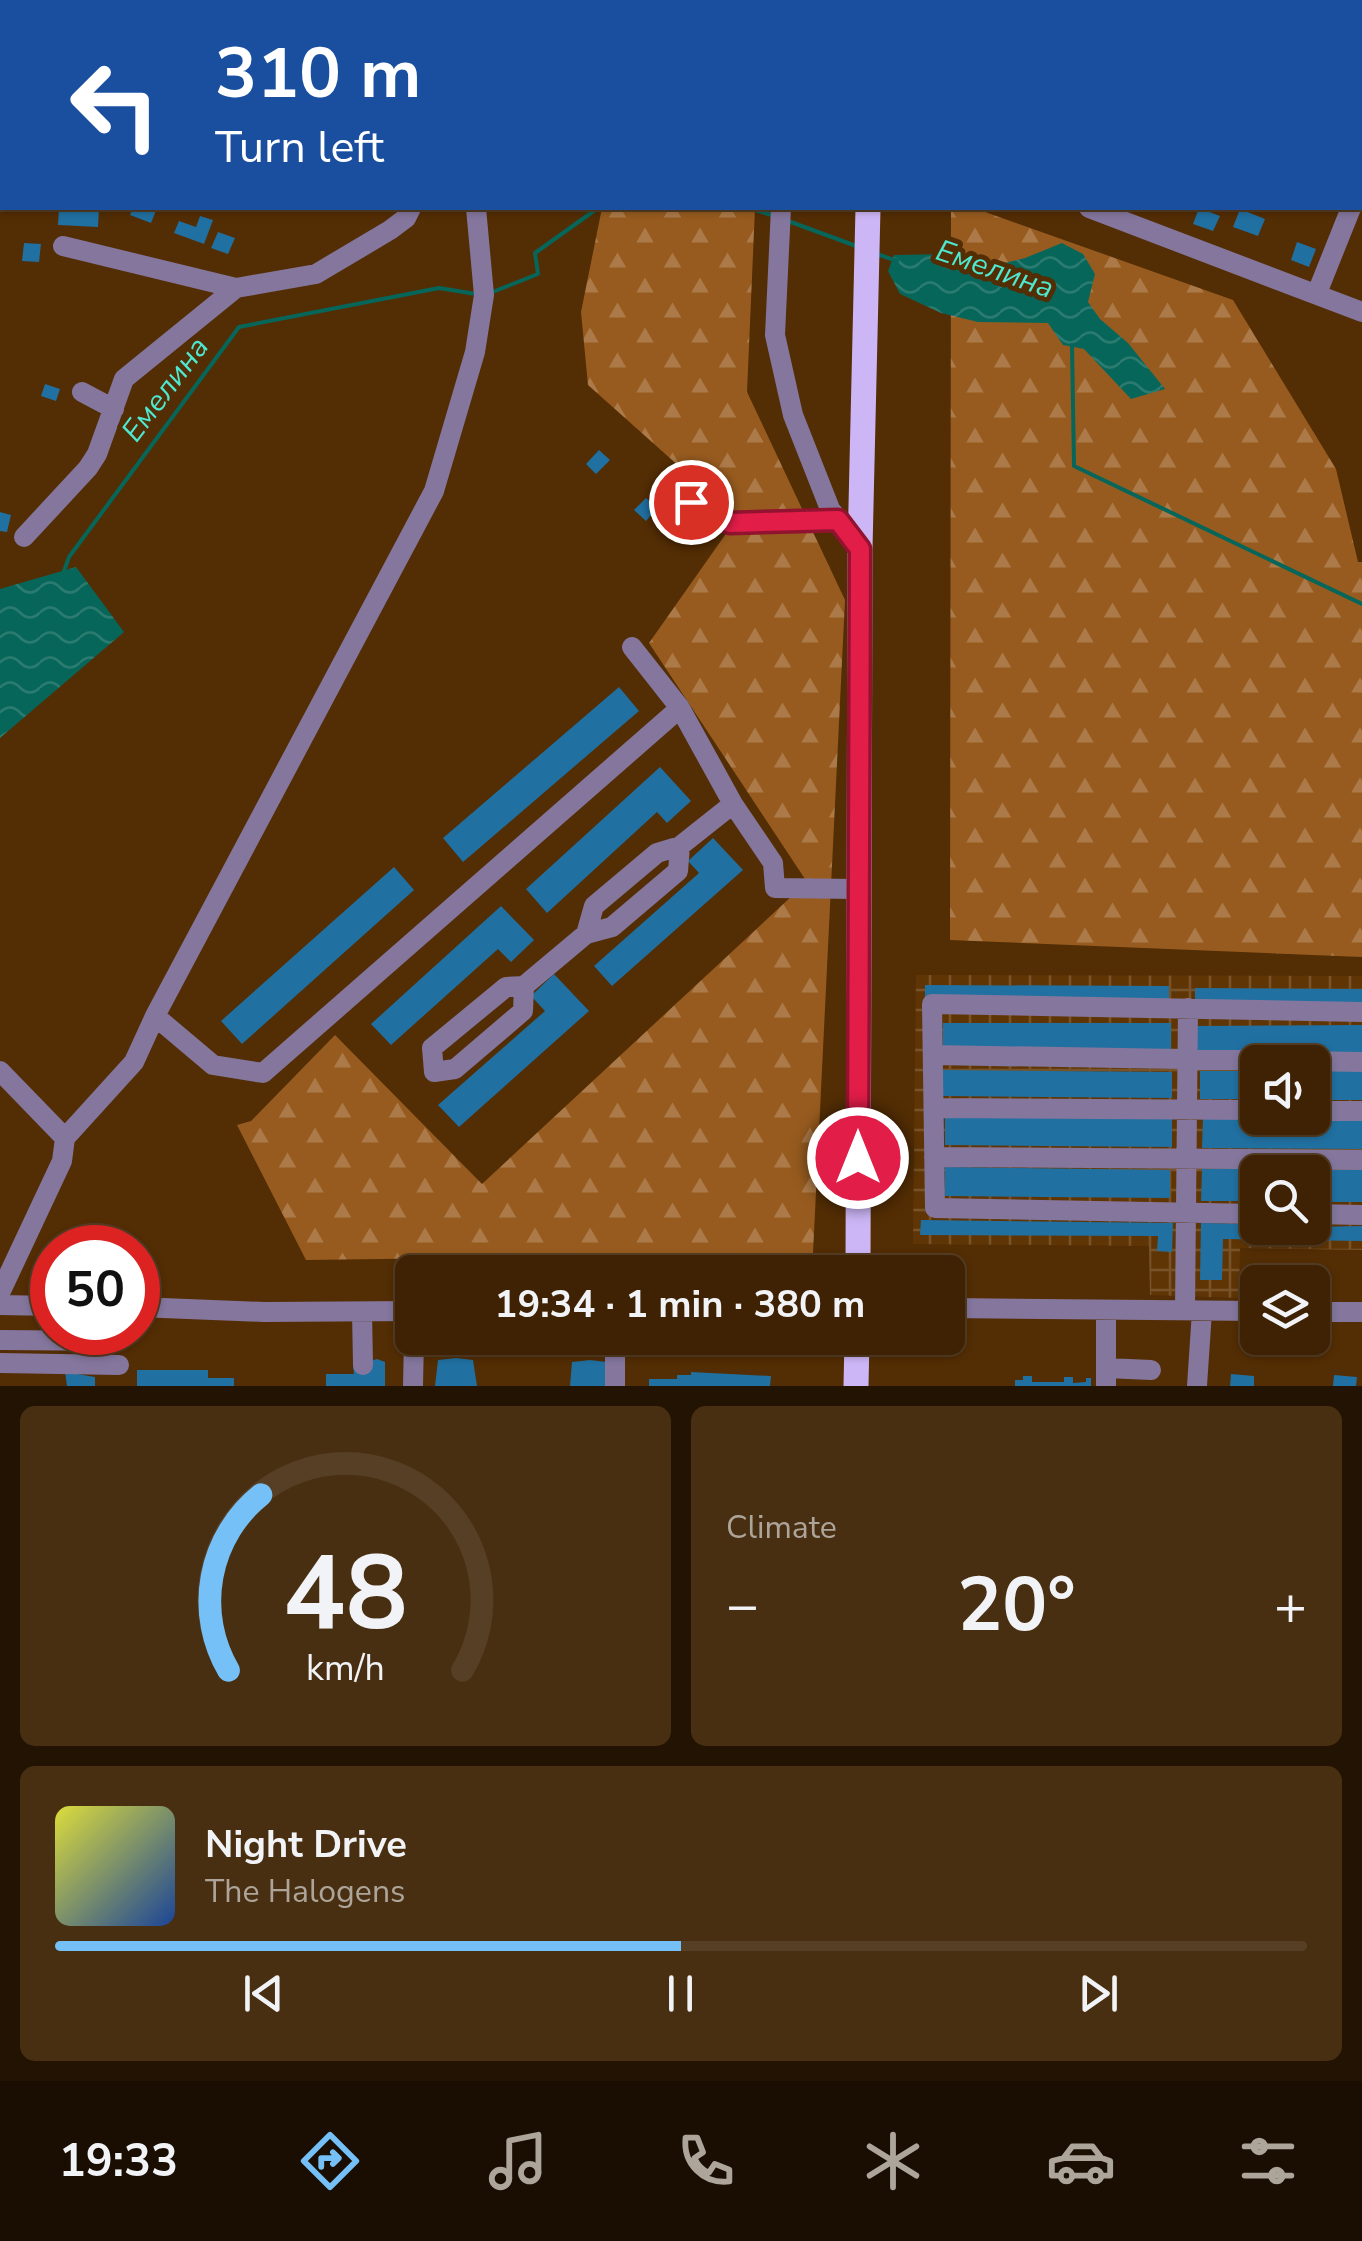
<!DOCTYPE html>
<meta charset="utf-8">
<style>
body{margin:0;font-family:"Nunito Sans",sans-serif;background:#492f12;color:#f1f3f6;height:100vh;display:flex;flex-direction:column;font-size:38px;white-space:nowrap}
*{box-sizing:border-box;margin:0}
p{font-size:32px;color:#ada49a}
.icon{flex:none;width:55px;height:55px;fill:none;stroke:currentColor;stroke-width:2;stroke-linecap:round;stroke-linejoin:round}
.map{position:relative;height:1386px;overflow:hidden}
.panel{display:flex;flex-direction:column;gap:20px;padding:20px;background:#221302;flex:1}
.panel>*{flex:none}
.guide{position:absolute;left:0px;top:0px;width:1362px;height:210px;box-shadow:0 2px 8px #0004,0 0 0 2px #573f25;background:#1a4fa0;color:#fff;overflow:hidden}
.fabs{position:absolute;left:1240px;top:1045px;display:grid;gap:20px}
.fabs a{display:grid;place-items:center;width:90px;height:90px;border-radius:15px;background:#3e2203;box-shadow:0 2px 8px #0004,0 0 0 2px #573f25;font-size:50px}
.speed{position:absolute;left:30px;top:1225px;display:flex;gap:20px;font-size:50px;font-weight:700;text-align:center}
.speed>*{display:grid;place-content:center;width:130px;height:130px;border-radius:50%;background:#3e2203;box-shadow:0 2px 8px #0004,0 0 0 2px #573f25;line-height:1}
.speed .limit{border:15px solid #d22;background:#fff;color:#111}
.pin{position:absolute;display:grid;place-items:center;width:85px;height:85px;color:#fff;margin:-42px;border:5px solid #fff;border-radius:50%;box-shadow:0 2px 10px #0007}
.me{position:absolute;width:110px;margin:-55px;rotate:0deg;stroke-linejoin:round;filter:drop-shadow(0 0 8px #0008)}
.turn{display:flex;align-items:center;gap:35px;height:210px;padding:0 50px;font-size:45px}
.turn .icon{width:130px;height:130px;stroke-width:2.5}
.turn b{display:block;font-size:70px;line-height:85px}
.big{font-size:75px;font-weight:700;line-height:1.1}
.panel .tile{flex:1;display:flex;flex-direction:column;justify-content:center;gap:15px;min-width:0;padding:0 35px;border-radius:15px;background:#492f12}
.panel .dial{align-items:center;gap:0}
.dial svg{height:260px;overflow:visible;fill:none;stroke:#573f25;stroke-width:7;stroke-linecap:round;text-anchor:middle}
.dial text{fill:#f1f3f6;stroke:none}
.song{display:flex;align-items:center;gap:30px}
.cover{width:120px;height:120px;border-radius:15px;background:linear-gradient(135deg,hsl(60 70% 55%),hsl(220 70% 35%))}
.played{height:10px;border-radius:5px;background:linear-gradient(90deg,#75c0f6 50%,#573f25 50%)}
.keys{display:flex;justify-content:space-around;direction:ltr}
.heat{display:flex;justify-content:space-between;align-items:center;font-size:55px;direction:ltr}
.panel .tiles{flex:1;display:grid;gap:20px;grid-template-columns:1fr 1fr}
.tile:last-child{grid-column:span 2}
.trip{position:absolute;left:395px;top:1255px;width:570px;height:100px;border-radius:15px;background:#3e2203;box-shadow:0 2px 8px #0004,0 0 0 2px #573f25;font-weight:700;line-height:100px;text-align:center}
.dock{display:flex;height:160px;justify-content:space-around;align-items:center;background:#190e01;color:#ada49a}
.dock .icon{width:70px;height:70px}
.dock .current{color:#75c0f6}
.dock b{font-size:45px;color:#f1f3f6}
.map>svg:first-child{display:block}
.industrial{fill:url(#industrial-grid);fill-rule:evenodd}
.forest{fill:url(#forest-firs)}
.water{fill:url(#water-waves)}
.lines{fill:none;stroke-linecap:round;stroke-linejoin:round}
.stream{stroke:#07665a;stroke-width:4}
.building{fill:#2070a1}
.minor{stroke:#84769d;stroke-width:20}
.major{stroke:#cdb6f6;stroke-width:25}
.route-casing{stroke:#92132f;stroke-width:25}
.route{stroke:#e11d48;stroke-width:18}
.labels{text-anchor:middle;stroke-width:10;stroke-linejoin:round;paint-order:stroke}
.water-label{font-size:30px;font-style:italic;fill:#4ee7d0;stroke:#532d04}
</style>
<div class="map">
<svg width="1362" height="1386" viewBox="0 0 1362 1386">
<defs>
<pattern id="industrial-grid" width="8" height="8" patternUnits="userSpaceOnUse" patternTransform="scale(2.5)"><rect width="8" height="8" fill="#603505"/><path d="M0 4h8M4 0v8" fill="none" stroke="#785228"/></pattern>
<pattern id="forest-firs" width="22" height="20" patternUnits="userSpaceOnUse" patternTransform="scale(2.5)"><rect width="22" height="20" fill="#975b1f"/><path d="M5 1l3.5 6h-7zM16 11l3.5 6h-7z" fill="#ac7a48"/></pattern>
<pattern id="water-waves" width="16" height="10" patternUnits="userSpaceOnUse" patternTransform="scale(2.5)"><rect width="16" height="10" fill="#07665a"/><path d="M0 5q4-4 8 0t8 0" fill="none" stroke="#2c7b70"/></pattern>
</defs>
<rect width="100%" height="100%" fill="#532d04"/>
<path class="industrial" d="M916,975l446,1v274l-122,-2 -1,50 -89,-3 -1,-49 -236,-2zM1258,1062h54v56h-54zM1258,1172h54v56h-54z"/>
<path class="forest" d="M602,208h153l-8,184 98,208 -32,653 -507,7 -69,-135 14,-4 84,-86 147,149 325,-302 -158,-239 88,-125 -149,-133 -7,-73z
M951,208h23l259,92 103,169 22,93h4v395l-412,-17z"/>
<path class="water" d="M1062,243l21,11 12,20 -7,28 12,17 28,24 37,46 -34,10 -47,-50 -21,-4 -15,-22 -70,-1 -37,-9 -41,-19 -12,-23 6,-16 53,-1 21,18 57,-14z
M76,567l48,65 -124,106v-149z"/>
<g class="lines">
<path class="stream" d="M748,208l27,8
M788,221l71,26
M877,254l20,7
M490,293l48,-19 -3,-21 63,-45
M1072,345l2,121 288,138
M63,574l6,-17 170,-230 200,-39 37,6"/>
</g>
<path class="building" d="M59,208h40l-1,19 -40,-2z
M133,208h24l-6,15 -21,-8z
M1199,208l21,8 -7,15 -20,-7z
M1240,209l25,10 -7,17 -25,-9z
M200,216l13,4 -9,24 -30,-11 5,-12 17,6z
M218,232l17,6 -7,16 -17,-6z
M1297,242l19,7 -7,18 -18,-7z
M24,243l17,1 -2,18 -17,-1z
M45,384l15,5 -4,12 -15,-5z
M599,450l11,10 -14,14 -10,-10z
M646,498l11,10 -11,13 -12,-11z
M0,512l11,3 -4,17 -7,-1z
M619,687l20,24 -176,151 -20,-24z
M660,767l31,34 -24,22 -10,-11 -110,101 -21,-24z
M713,838l30,32 -131,116 -18,-20 105,-93 -11,-12z
M394,867l20,23 -172,154 -21,-23z
M501,906l33,34 -23,22 -13,-13 -107,96 -20,-21z
M554,974l35,37 -130,116 -21,-22 107,-94 -14,-15z
M925,985l244,1v14l-244,-1z
M1195,988l167,1v15l-167,-2z
M943,1023h228v27l-228,-1z
M1362,1025v28l-165,1v-28z
M943,1070l229,2v26l-229,-2z
M1200,1071h58v28h-58z
M1312,1071h50v29h-50z
M945,1117l227,2v28l-227,-2z
M1203,1118l159,2v29l-160,-1z
M945,1167l225,3v28l-225,-2z
M1202,1169h56v32h-57z
M1312,1170h50v32h-50z
M921,1220l252,3 -1,29 -15,-1 1,-15 -238,-1z
M1201,1223l57,1v4l104,-2v15l-139,-2 -1,41h-22z
M456,1358l17,2 4,26h-42l3,-26z
M377,1359l8,3v24h-59v-12h28l-1,-8z
M590,1360l17,2 4,24h-41l2,-24z
M137,1370h71v8h26v8h-97z
M65,1372l30,5v9h-28z
M691,1372l80,4 -1,10h-121v-7h28v-4h14z
M1231,1374l23,2v10h-24z
M1334,1375l23,2 -1,9h-23z
M1023,1376h9v6h32v-5h9v6l13,-1v-4h5v8h-76v-6h8z"/>
<g class="lines">
<path class="minor" d="M350,0l7,2
M763,0l6,2
M530,2l1,-2
M824,2l2,-2
M1112,2l1,-2
M1360,183l2,-5
M781,208l-6,127 18,80 37,94 30,40
M1089,208l273,104
M63,246l173,42
M1317,293l34,-85
M82,392l32,17
M691,502l39,21 108,-3
M24,537l64,-69 9,-14 27,-75 112,-91 80,-14 74,-44 16,-12 5,-10
M632,647l48,61 53,96 40,59 2,25 83,1
M586,934l26,-7 66,-56 2,-25
M524,986l-1,25 -68,58 -21,3 -2,-24 74,-61 18,-1 62,-52 8,-28 63,-53 23,-7 53,-42
M155,1016l58,49 50,8 417,-365
M933,1055l429,7
M0,1071l65,67
M934,1108l324,2
M1312,1111h50
M934,1157l428,3
M1258,1214l-323,-6 -3,-204 430,8
M1312,1214l50,1
M0,1293l62,-132 3,-23 69,-76 21,-46 279,-525 41,-139 9,-57 -8,-87
M0,1305l52,1
M138,1307l126,5 148,-1
M948,1308l310,3
M1185,1310l3,-302
M1106,1311v75
M362,1312l1,53
M1312,1312h50
M0,1340l119,1
M0,1363l119,2
M1106,1368l45,2
M413,1386l1,-48
M615,1386v-48
M1197,1386l5,-75"/>
<path class="major" d="M870,0v2
M858,1272l2,-723 8,-341
M856,1386l1,-48"/>
</g>
<g class="lines">
<defs>
<path id="route" d="M691,502l39,21 108,-3 22,29 -2,609"/>
</defs>
<use href="#route" class="route-casing"/>
<use href="#route" class="route"/>
</g>
<g class="labels">
<g class="water-label">
<text transform="translate(995 269) rotate(19)" y="10">Емелина</text>
<text transform="translate(165 389) rotate(-53)" y="10">Емелина</text>
</g>
</g>
</svg>
<div class="fabs">
<a><svg class="icon" aria-label="sound" viewBox="0 0 24 24"><path d="M4 9h4l5-4v14l-5-4H4zM17 9q2 3 0 6"/></svg></a>
<a><svg class="icon" aria-label="search" viewBox="0 0 24 24"><circle cx="10" cy="10" r="6"/><path d="M15 15l6 6"/></svg></a>
<a><svg class="icon" aria-label="layers" viewBox="0 0 24 24"><path d="M12 4l9 5-9 5-9-5zM3 14l9 5 9-5"/></svg></a>
</div>
<div class="speed"><div class="limit">50</div></div>
<div class="pin" style="left:691px;top:502px;background:#d93025"><svg class="icon" aria-label="arrive" viewBox="0 0 24 24"><path d="M6 21V4h12l-3 4 3 4H6"/></svg></div>
<svg class="me" style="left:858px;top:1158px" viewBox="-20 -20 40 40"><circle r="17" fill="#e11d48" stroke="#fff" stroke-width="3"/><path d="M0-11L8 9 0 5-8 9z" fill="#fff"/></svg>
<div class="trip">19:34 · 1 min · 380 m</div>
<div class="guide">
<div class="turn"><svg class="icon" aria-label="left" viewBox="0 0 24 24"><path d="M17 20v-9H6M10 6l-5 5 5 5"/></svg><div><b>310 m</b>Turn left</div></div>
</div>
</div>
<section class="panel">
<div class="tiles">
<div class="tile dial"><svg viewBox="0 0 100 80">
<path d="M14 69A42 42 0 1 1 86 69"/>
<path d="M14 69A42 42 0 0 1 24 15" stroke="#75c0f6"/>
<text x="50" y="56" font-size="32" font-weight="700">48</text>
<text x="50" y="72" font-size="11">km/h</text>
</svg></div>
<div class="tile"><p>Climate</p>
<div class="heat"><a>−</a><b class="big">20°</b><a>+</a></div>
</div>
<div class="tile">
<div class="song"><i class="cover"></i><div><b>Night Drive</b><p>The Halogens</p></div></div>
<div class="played"></div>
<div class="keys"><svg class="icon" aria-label="previous" viewBox="0 0 24 24"><path d="M18 5L8 12l10 7zM5 5v14"/></svg><svg class="icon" aria-label="pause" viewBox="0 0 24 24"><path d="M8 5v14M16 5v14"/></svg><svg class="icon" aria-label="next" viewBox="0 0 24 24"><path d="M6 5l10 7-10 7zM19 5v14"/></svg></div>
</div>
</div>
</section>
<nav class="dock">
<b>19:33</b>
<svg class="icon current" aria-label="directions" viewBox="0 0 24 24"><path d="M12 3l9 9-9 9-9-9zM9 14v-3h6M13 9l2 2-2 2"/></svg>
<svg class="icon" aria-label="music" viewBox="0 0 24 24"><path d="M9 18V5l10-2v13"/><circle cx="6" cy="18" r="3"/><circle cx="16" cy="16" r="3"/></svg>
<svg class="icon" aria-label="phone" viewBox="0 0 24 24"><path d="M5 4h4l2 5-3 2q2 4 5 5l2-3 5 2v4C11 20 4 13 5 4z"/></svg>
<svg class="icon" aria-label="climate" viewBox="0 0 24 24"><path d="M12 3v18M4 7l16 10M4 17L20 7"/></svg>
<svg class="icon" aria-label="car" viewBox="0 0 24 24"><path d="M5 17H2v-5l4-1 3-4h7l3 4 3 1v5h-3M9 17h6M6 11h13"/><circle cx="7" cy="17" r="2"/><circle cx="17" cy="17" r="2"/></svg>
<svg class="icon" aria-label="filters" viewBox="0 0 24 24"><path d="M4 7h16M4 17h16"/><circle cx="9" cy="7" r="2"/><circle cx="15" cy="17" r="2"/></svg>
</nav>
